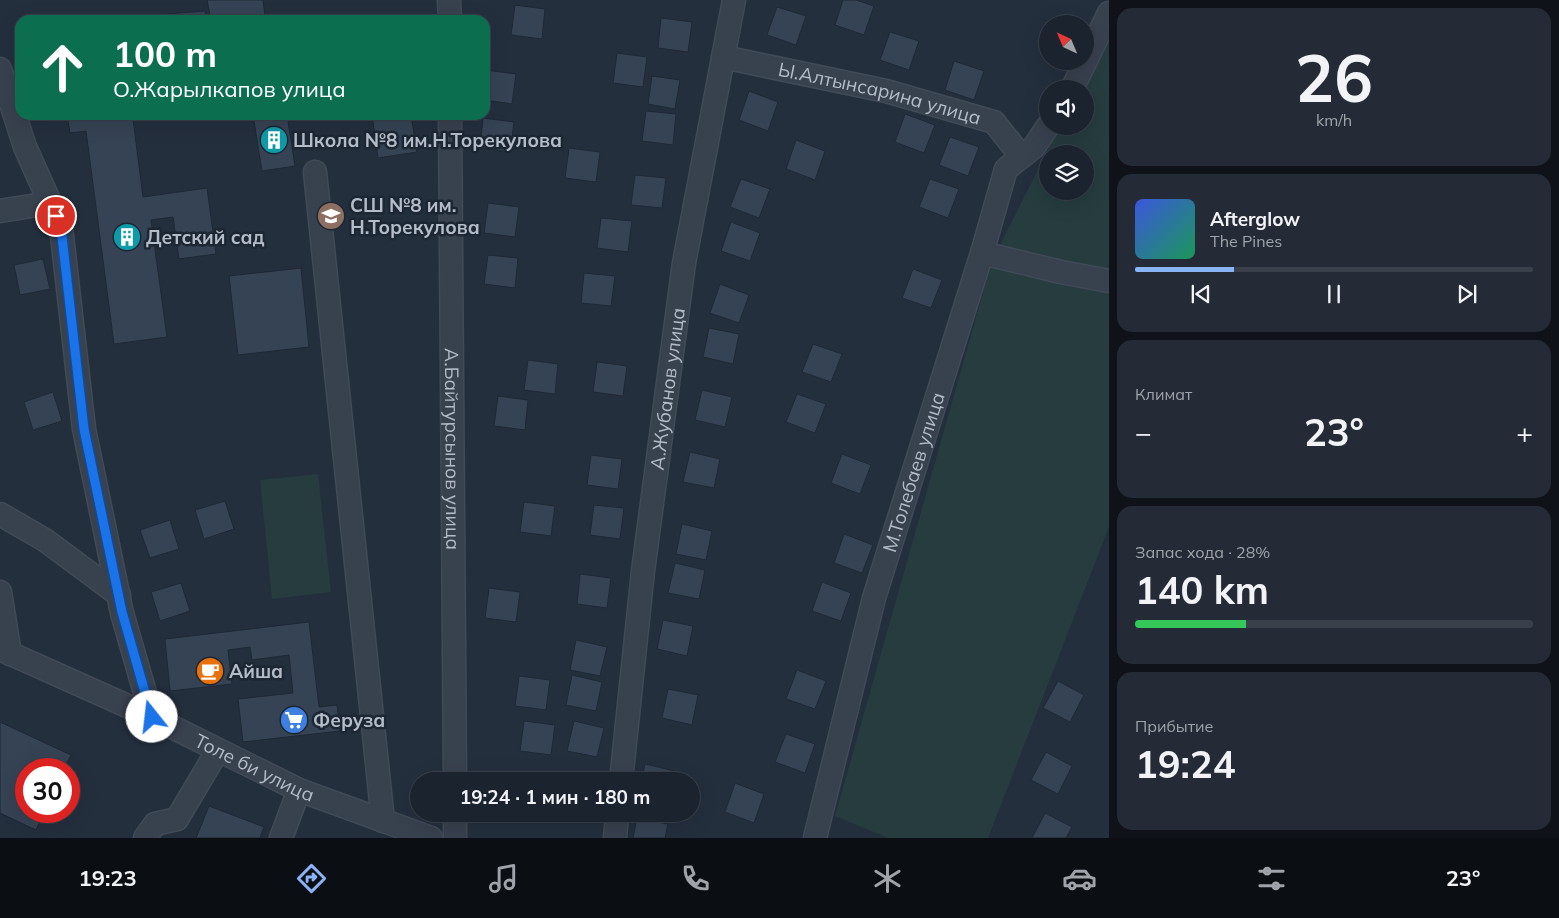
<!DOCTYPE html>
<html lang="ru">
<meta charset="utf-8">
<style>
body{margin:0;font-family:Mulish,sans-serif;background:#242b36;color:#f1f3f6;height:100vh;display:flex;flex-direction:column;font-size:19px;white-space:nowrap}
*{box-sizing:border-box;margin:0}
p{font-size:16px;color:#a0a4aa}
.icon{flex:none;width:28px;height:28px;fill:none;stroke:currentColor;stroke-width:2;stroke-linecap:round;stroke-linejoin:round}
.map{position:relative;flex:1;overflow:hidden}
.side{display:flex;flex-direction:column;gap:8px;padding:8px;background:#0f1319;width:450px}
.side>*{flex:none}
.top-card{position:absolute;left:15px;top:15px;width:475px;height:105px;border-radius:15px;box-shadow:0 5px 20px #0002,0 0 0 1px #39404a;background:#0b6e4f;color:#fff;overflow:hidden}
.needle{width:32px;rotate:316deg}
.controls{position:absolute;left:1039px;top:15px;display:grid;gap:10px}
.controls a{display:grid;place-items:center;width:55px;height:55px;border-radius:50%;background:#1b232e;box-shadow:0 5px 20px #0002,0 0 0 1px #39404a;font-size:25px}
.speed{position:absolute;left:15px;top:758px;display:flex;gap:10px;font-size:25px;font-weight:700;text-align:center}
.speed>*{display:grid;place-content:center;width:65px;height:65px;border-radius:50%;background:#1b232e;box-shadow:0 5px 20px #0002,0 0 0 1px #39404a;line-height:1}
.speed .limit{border:8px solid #d22;background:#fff;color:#111}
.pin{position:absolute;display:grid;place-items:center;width:42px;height:42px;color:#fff;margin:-21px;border:2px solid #fff;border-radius:50%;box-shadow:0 1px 5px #0007}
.me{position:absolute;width:55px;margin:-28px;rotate:344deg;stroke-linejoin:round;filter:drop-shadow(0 0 4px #0008)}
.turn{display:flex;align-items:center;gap:18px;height:105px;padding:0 15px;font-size:22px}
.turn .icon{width:65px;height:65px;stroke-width:2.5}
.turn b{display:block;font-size:35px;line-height:42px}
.big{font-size:38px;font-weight:700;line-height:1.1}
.side .widget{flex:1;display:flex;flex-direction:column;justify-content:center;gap:8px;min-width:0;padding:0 18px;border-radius:15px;background:#242b36}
.side .dial{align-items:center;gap:0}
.dial b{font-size:65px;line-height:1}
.song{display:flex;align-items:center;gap:15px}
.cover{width:60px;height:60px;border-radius:8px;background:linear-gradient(135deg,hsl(230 70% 55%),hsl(150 70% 35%))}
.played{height:5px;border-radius:2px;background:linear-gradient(90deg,#8ab4f8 25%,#39404a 25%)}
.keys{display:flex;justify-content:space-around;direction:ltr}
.heat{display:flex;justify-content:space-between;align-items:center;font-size:28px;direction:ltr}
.charge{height:8px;border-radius:4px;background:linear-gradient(90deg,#34c759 28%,#39404a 0)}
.trip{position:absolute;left:410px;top:772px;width:290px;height:50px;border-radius:25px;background:#1b232e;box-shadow:0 5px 20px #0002,0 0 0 1px #39404a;font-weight:700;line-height:50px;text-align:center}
.dock{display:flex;height:80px;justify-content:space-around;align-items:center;background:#0b0e12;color:#a0a4aa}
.dock .icon{width:35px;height:35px}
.dock .on{color:#8ab4f8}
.dock b{font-size:22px;color:#f1f3f6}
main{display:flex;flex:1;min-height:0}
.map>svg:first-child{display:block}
.green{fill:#263c3f;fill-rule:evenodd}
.building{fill:#364354;stroke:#1f2835}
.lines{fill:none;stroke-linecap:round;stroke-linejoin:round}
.minor-casing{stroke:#414a57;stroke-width:25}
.minor{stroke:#38414e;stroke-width:22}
.route-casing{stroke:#114b97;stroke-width:12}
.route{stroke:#1a73e8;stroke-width:9}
.labels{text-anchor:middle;stroke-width:5;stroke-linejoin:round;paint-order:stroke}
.street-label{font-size:19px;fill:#b4bcc9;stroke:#1d2633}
.poi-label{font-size:19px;font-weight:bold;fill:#b4bcc9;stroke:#1d2633;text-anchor:start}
</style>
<main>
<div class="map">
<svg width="1109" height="838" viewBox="0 0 1109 838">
<rect width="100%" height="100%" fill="#242f3e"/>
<path class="green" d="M1109,30v497l-121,311h-100l-53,-22 157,-555 68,-135h25v-37h-6zM1048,154h37v37h-37z
M318,474l13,118 -59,7 -12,-119z"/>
<path class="building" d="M207,0h56l2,16 -24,4h-30z
M843,0h13l18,6 -10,29 -29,-10z
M515,5l30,4 -3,30 -31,-4z
M777,7l29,9 -10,29 -29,-10z
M205,11l1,9h-39v-6z
M163,16l1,4h-15v-1z
M661,18l31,4 -4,30 -30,-4z
M890,32l29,9 -10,29 -29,-10z
M617,53l30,4 -4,30 -30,-4z
M954,61l30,10 -10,29 -29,-10z
M485,70l31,4 -4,30 -27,-4z
M652,76l28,4 -5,29 -27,-5z
M749,91l29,11 -10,29 -29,-11z
M646,111l30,3 -3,31 -31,-4z
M905,114l30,11 -11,28 -29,-11z
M67,115h96l-30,4 10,78 64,-9 9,66 -37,5 -6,-42 -22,3 16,117 -53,7 -28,-213 -16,2z
M253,115h34l8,51 -33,5z
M372,115h39l6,37 -39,6z
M483,118l31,4 -4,30 -30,-4z
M950,137l29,10 -11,29 -29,-11z
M796,140l29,11 -10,29 -29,-11z
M569,148l31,4 -4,30 -31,-4z
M635,175l31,3 -4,30 -31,-3z
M741,179l29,10 -11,29 -29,-11z
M930,179l29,10 -11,29 -29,-11z
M488,203l31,4 -4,30 -31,-4z
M601,218l31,3 -4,31 -31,-4z
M731,222l29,11 -10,28 -29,-10z
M488,255l30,3 -3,30 -31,-4z
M43,259l7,30 -30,6 -6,-30z
M301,268l8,79 -71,8 -9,-79z
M913,269l29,11 -11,28 -29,-10z
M584,273l31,3 -4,30 -30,-3z
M720,284l29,11 -10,28 -29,-10z
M709,328l30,6 -6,30 -30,-7z
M813,344l29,10 -11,28 -29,-10z
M528,360l30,4 -3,30 -31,-4z
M597,362l30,4 -4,30 -30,-4z
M702,390l30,7 -7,30 -30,-7z
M53,392l9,29 -29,9 -9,-28z
M797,394l29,10 -11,29 -29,-11z
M498,396l30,4 -3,30 -31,-4z
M690,452l30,7 -6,29 -31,-6z
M842,454l29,11 -11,29 -29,-11z
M591,455l31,4 -4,30 -31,-4z
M225,501l9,28 -30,10 -9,-29z
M524,502l31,4 -4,30 -31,-4z
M594,505l30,3 -4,31 -30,-4z
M170,520l9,29 -29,9 -10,-28z
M682,524l30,7 -6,29 -30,-6z
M844,534l29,11 -11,28 -28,-10z
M675,563l30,7 -6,29 -31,-6z
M580,574l31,4 -4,30 -30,-4z
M822,582l29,11 -10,28 -29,-10z
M181,583l9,28 -30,10 -9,-29z
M489,588l31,4 -4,30 -31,-4z
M663,620l30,6 -6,30 -30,-7z
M309,622l10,85 18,-2 3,26 -97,11 -5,-43 55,-6 -4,-38 -37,5 -2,-13 -22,3 4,34 -62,7 -5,-52z
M576,640l31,7 -7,29 -30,-6z
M797,670l29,11 -11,28 -29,-10z
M572,675l30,7 -6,29 -30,-6z
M519,676l31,4 -4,30 -31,-4z
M1058,681l26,14 -14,27 -27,-14z
M668,689l30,6 -6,30 -30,-7z
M524,721l31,4 -4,30 -31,-4z
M574,721l30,7 -7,29 -30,-6z
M0,722l71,33 -7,14h-38v42h19l-9,19 -36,-17z
M786,734l29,10 -10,29 -30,-11z
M1046,752l26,14 -14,28 -27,-14z
M645,764l30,7 -2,10h-32z
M552,775l27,6h-29z
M735,783l29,11 -10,29 -29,-11z
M209,806l55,21 -4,11h-64z
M1045,813l27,14 -6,11h-34z
M637,818l31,6 -3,14h-32z"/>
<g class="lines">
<defs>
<g id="minor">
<path d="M449,0l1,20"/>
<path id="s1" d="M723,57l163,34 108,31 27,34"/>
<path d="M0,69l25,78 36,80 23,202 38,184 30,104"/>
<path d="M1072,89l37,-76"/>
<path id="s2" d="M450,115l5,666"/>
<path d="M315,172l68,649"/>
<path d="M0,211l50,-8"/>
<path d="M982,253l79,19 48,9"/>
<path d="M0,514l45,26 74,55"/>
<path d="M0,592l10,62"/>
<path id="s3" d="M0,649l152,68 147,73 132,48"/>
<path id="s4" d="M621,781l22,-210 41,-308 50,-263"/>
<path d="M455,814v24"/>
<path d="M145,838l10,-14 22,-5 41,-69"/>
<path d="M281,838l18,-48"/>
<path d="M615,838l2,-24"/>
<path id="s5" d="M815,838l59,-240 108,-345 24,-84 28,-22 14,-21"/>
</g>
</defs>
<use href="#minor" class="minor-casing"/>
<use href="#minor" class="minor"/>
</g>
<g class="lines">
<defs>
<path id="route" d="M56,216l5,12 23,201 38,183 30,105"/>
</defs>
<use href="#route" class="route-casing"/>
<use href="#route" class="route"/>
</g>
<defs>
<symbol id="building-disc" viewBox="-11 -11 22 22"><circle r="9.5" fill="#0f9aa8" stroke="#1d2633"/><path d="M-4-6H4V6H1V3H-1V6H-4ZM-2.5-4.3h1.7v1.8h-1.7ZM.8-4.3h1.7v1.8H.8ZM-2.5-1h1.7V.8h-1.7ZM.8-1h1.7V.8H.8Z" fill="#fff"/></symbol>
<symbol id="school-disc" viewBox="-11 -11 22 22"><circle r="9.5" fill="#8d6e63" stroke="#1d2633"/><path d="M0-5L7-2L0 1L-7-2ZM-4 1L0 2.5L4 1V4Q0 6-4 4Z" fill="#fff"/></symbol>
<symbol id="cafe-disc" viewBox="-11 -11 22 22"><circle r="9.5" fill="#e8710a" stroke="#1d2633"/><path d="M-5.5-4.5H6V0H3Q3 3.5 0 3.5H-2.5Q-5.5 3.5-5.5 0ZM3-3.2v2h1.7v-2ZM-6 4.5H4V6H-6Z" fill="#fff"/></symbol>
<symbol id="supermarket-disc" viewBox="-11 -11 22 22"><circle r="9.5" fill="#3f7fe0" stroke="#1d2633"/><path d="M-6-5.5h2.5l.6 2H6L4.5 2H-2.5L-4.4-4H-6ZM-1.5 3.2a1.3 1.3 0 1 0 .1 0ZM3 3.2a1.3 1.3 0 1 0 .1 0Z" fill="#fff"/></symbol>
</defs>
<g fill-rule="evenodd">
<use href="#building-disc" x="258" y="124" width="32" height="32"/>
<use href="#school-disc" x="315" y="200" width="32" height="32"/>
<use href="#building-disc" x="111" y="221" width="32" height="32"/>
<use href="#cafe-disc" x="194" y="655" width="32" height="32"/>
<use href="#supermarket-disc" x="278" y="704" width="32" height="32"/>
</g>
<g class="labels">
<g class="street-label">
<text dy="7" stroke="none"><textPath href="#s1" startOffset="161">Ы.Алтынсарина улица</textPath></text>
<text dy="7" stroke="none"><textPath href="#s4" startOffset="395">А.Жубанов улица</textPath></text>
<text dy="7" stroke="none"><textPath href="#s2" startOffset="334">А.Байтурсынов улица</textPath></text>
<text dy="7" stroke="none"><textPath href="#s5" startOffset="379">М.Толебаев улица</textPath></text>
<text dy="7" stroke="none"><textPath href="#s3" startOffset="281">Толе би улица</textPath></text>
</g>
<g class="poi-label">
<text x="293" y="147">Школа №8 им.Н.Торекулова</text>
<text x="350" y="212">СШ №8 им.<tspan x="350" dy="22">Н.Торекулова</tspan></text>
<text x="146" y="244">Детский сад</text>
<text x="229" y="678">Айша</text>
<text x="313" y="727">Феруза</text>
</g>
</g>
</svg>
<div class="controls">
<a><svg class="needle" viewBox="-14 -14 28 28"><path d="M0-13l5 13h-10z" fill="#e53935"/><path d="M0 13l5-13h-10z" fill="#a0a4aa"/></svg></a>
<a><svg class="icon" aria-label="sound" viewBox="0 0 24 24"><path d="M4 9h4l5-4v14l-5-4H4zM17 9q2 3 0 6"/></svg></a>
<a><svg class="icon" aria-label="layers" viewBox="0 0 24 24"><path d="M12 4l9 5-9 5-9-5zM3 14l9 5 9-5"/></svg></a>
</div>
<div class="speed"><div class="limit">30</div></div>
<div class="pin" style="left:56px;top:216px;background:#d93025"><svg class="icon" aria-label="arrive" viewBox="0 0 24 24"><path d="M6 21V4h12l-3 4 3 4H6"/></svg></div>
<svg class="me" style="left:152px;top:717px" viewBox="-20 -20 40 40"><circle r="19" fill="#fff"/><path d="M0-13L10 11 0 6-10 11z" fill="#1a73e8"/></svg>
<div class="trip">19:24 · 1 мин · 180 m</div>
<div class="top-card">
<div class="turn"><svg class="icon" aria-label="ahead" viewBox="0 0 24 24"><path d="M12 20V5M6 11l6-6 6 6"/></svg><div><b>100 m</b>О.Жарылкапов улица</div></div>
</div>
</div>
<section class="side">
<div class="widget dial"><b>26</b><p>km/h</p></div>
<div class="widget">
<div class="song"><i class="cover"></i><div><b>Afterglow</b><p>The Pines</p></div></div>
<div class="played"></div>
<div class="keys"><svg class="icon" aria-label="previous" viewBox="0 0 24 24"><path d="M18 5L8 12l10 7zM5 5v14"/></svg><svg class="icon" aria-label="pause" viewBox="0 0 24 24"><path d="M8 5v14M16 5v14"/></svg><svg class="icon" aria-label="next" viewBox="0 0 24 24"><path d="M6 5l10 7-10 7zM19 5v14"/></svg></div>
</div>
<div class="widget"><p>Климат</p>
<div class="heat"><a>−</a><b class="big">23°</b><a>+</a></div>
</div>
<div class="widget"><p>Запас хода · 28%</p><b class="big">140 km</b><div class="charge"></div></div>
<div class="widget"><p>Прибытие</p><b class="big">19:24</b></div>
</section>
</main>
<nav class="dock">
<b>19:23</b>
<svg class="icon on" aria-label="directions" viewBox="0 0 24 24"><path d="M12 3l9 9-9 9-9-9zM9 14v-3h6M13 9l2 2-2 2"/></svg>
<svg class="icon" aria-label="music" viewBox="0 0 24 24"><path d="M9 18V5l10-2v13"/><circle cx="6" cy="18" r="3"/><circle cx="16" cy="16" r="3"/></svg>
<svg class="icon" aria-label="phone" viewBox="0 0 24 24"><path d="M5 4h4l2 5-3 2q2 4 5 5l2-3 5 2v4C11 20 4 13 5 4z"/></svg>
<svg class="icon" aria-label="climate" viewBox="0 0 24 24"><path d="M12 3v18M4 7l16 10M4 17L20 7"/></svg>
<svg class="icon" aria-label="car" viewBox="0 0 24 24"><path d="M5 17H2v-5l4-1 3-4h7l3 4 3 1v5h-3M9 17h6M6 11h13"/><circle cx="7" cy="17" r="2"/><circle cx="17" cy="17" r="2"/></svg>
<svg class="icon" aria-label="filters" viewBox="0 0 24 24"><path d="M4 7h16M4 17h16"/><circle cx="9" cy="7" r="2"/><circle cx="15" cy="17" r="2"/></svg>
<b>23°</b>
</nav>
